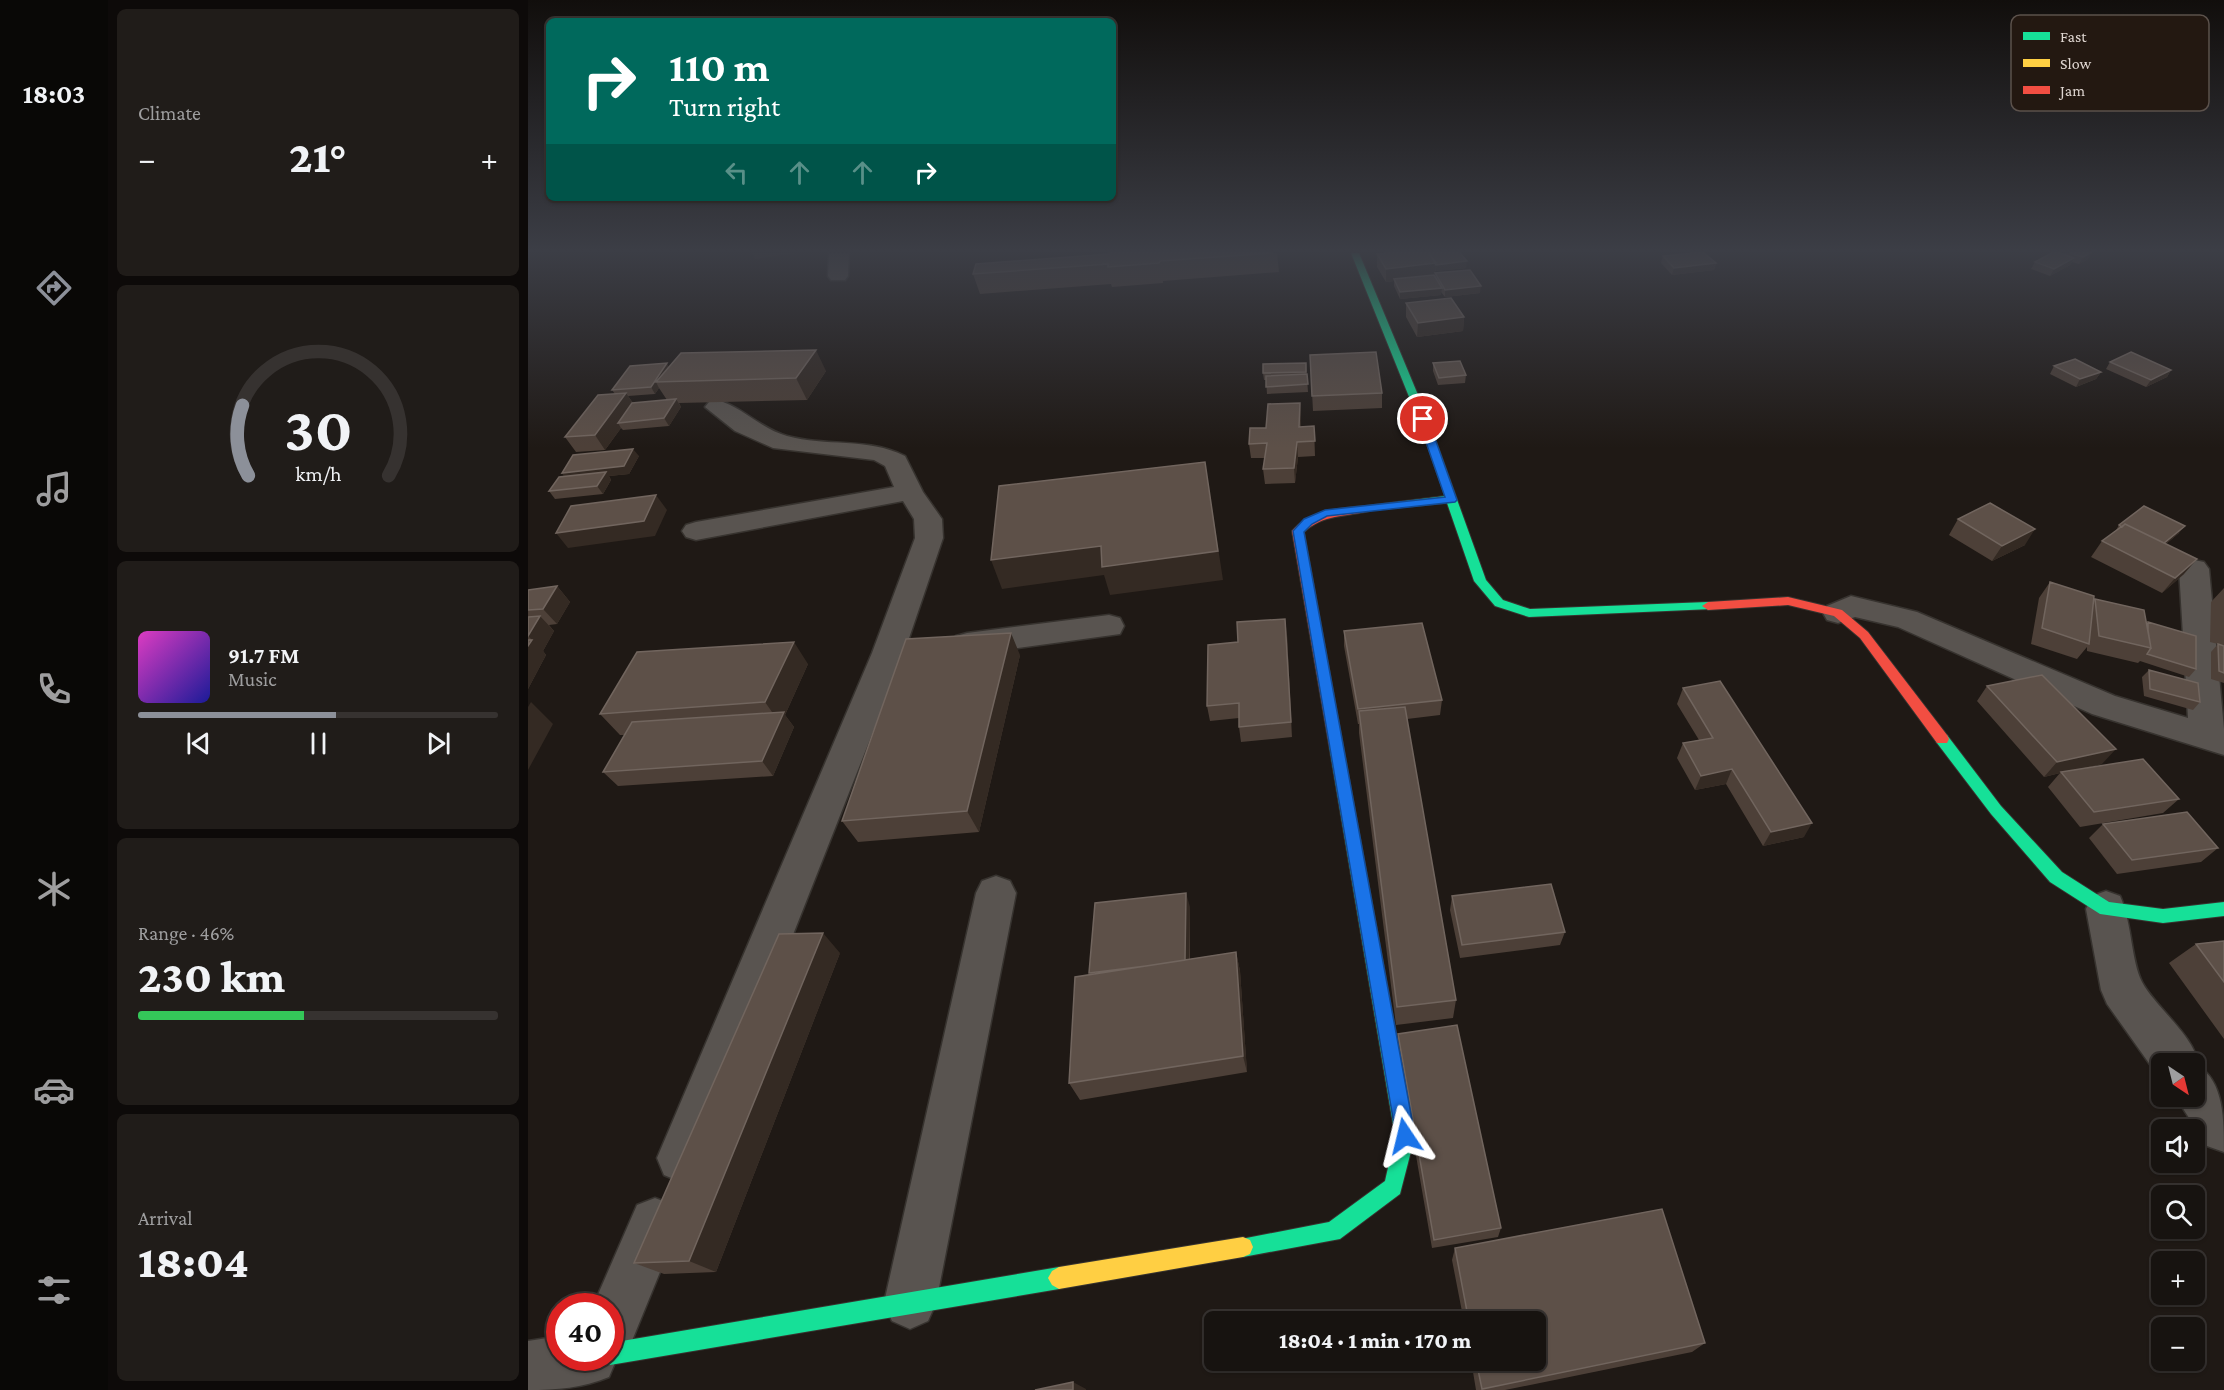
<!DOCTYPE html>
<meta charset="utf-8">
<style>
body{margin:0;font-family:"Crimson Pro",serif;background:#201c19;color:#f1f3f6;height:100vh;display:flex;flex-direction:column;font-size:22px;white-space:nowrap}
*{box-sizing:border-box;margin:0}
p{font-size:20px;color:#9e9e9f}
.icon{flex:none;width:33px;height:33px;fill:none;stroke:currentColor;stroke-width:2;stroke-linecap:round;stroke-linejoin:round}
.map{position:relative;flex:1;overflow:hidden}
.sheet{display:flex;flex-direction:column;gap:9px;padding:9px;background:#0d0a09;width:420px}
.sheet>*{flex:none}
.hud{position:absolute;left:18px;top:18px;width:570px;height:183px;border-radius:9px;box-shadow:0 2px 4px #0004,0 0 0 2px #363230;background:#00695c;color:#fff;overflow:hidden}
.needle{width:39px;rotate:145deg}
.fabs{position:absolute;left:1623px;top:1053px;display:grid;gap:12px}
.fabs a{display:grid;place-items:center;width:54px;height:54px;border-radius:9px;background:#171310;box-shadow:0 2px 4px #0004,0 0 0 2px #363230;font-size:30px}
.speed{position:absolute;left:18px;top:1293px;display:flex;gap:12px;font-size:30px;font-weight:700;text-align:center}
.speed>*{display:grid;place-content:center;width:78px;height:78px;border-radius:50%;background:#171310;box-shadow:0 2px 4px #0004,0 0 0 2px #363230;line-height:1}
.speed .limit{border:9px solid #d22;background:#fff;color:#111}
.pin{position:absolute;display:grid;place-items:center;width:51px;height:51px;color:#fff;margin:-26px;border:3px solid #fff;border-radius:50%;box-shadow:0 2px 6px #0007}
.me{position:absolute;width:66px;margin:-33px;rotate:350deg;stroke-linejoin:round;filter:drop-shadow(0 0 4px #0008)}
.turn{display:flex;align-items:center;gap:21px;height:126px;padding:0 24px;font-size:27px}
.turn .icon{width:78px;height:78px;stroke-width:2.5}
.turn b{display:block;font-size:42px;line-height:51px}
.lanes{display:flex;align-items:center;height:57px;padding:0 24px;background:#0003;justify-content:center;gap:30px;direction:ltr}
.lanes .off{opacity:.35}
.big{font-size:45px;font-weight:800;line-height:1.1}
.sheet .widget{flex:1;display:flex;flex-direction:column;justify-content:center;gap:9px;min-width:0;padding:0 21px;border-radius:9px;background:#201c19}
.sheet .dial{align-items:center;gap:0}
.dial svg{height:156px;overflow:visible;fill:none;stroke:#363230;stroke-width:7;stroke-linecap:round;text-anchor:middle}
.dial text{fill:#f1f3f6;stroke:none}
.song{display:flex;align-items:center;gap:18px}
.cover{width:72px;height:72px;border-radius:9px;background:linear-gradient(135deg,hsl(310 70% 55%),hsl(240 70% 35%))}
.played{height:6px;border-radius:3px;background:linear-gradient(90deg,#8c9099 55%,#363230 55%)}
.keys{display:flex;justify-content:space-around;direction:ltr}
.heat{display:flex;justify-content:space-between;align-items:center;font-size:33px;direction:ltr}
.charge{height:9px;border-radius:4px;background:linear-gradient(90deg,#34c759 46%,#363230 0)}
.trip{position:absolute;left:676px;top:1311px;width:342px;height:60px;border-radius:9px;background:#171310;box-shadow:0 2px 4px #0004,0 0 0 2px #363230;font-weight:800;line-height:60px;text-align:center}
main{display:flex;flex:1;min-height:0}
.tabs{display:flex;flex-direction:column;width:108px;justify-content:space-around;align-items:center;background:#090806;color:#9e9e9f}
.tabs .icon{width:42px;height:42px}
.tabs .active{color:#8c9099}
.tabs b{font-size:27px;color:#f1f3f6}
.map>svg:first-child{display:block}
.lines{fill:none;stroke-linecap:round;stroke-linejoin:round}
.street-casing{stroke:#37332f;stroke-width:3}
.fast-casing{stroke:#37332f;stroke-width:2}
.slow-casing{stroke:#37332f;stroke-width:2}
.jam-casing{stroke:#37332f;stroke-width:2}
.street{fill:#595450;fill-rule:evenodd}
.fast{fill:#16e098;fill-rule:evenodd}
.slow{fill:#ffcf43;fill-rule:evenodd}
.jam{fill:#f24e42;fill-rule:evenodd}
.wall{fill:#4d4038;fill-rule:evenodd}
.shaded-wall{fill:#342a23}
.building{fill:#5d5048;stroke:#71655e;stroke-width:1.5}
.route{fill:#1a73e8;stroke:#114b97;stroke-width:1.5}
.key{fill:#231811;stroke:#5b514b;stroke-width:1.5}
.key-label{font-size:16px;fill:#dfd6d1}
</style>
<main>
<nav class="tabs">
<b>18:03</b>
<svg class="icon active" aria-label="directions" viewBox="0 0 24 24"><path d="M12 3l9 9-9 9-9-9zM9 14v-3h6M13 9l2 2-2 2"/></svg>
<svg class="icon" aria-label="music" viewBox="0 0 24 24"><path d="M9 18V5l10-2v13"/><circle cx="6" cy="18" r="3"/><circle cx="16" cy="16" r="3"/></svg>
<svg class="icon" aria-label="phone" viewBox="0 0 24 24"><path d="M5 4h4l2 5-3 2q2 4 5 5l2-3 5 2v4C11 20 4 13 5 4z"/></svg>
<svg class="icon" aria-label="climate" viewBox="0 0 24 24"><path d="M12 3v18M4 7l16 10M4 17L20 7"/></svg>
<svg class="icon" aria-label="car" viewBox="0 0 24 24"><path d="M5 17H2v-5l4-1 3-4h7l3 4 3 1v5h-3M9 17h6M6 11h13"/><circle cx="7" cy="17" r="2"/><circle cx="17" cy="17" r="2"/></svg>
<svg class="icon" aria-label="filters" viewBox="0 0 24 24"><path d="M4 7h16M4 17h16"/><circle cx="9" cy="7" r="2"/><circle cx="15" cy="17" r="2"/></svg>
</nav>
<section class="sheet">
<div class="widget"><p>Climate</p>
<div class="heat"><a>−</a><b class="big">21°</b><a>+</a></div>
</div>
<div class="widget dial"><svg viewBox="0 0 100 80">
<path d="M14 69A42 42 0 1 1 86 69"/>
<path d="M14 69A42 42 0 0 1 11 33" stroke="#8c9099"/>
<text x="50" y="56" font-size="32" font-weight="700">30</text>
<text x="50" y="72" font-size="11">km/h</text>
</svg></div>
<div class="widget">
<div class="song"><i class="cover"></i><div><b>91.7 FM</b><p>Music</p></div></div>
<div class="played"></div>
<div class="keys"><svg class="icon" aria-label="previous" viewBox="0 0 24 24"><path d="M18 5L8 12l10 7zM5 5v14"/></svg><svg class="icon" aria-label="pause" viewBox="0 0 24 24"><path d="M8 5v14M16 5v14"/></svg><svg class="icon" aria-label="next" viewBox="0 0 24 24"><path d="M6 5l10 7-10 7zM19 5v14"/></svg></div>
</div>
<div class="widget"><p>Range · 46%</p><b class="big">230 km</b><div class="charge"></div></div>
<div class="widget"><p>Arrival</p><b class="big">18:04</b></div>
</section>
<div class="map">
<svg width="1696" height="1390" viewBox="0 0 1696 1390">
<rect width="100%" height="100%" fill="#1f1915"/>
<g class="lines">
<defs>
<path id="street" d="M301,253h20l-1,23 -3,4h-14l-3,-4z
M189,400c24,6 44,29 70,36 39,11 80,1 118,20l18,36 19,27 1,19 -39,115 -199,505 -7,17 -17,7 -17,-7 -7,-17 215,-505 43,-115 -1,-19 -11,-18 -207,39 -10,-3 -4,-6 4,-6 10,-3 198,-35 -9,-21 -11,-6 -101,-12 -38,-17 -30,-24 4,-5z
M1666,560l10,2 5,7 15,160v26l-132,-41 -194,-87 -43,-10 -17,6 -11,-3 -4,-7 4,-7 24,-10 66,16 198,84 73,22 -9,-149 5,-7z
M581,615l11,3 4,8 -4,8 -153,21 -11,-3 -5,-8 5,-8 11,-3z
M468,876l14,5 6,12 -80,410 -8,18 -18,8 -18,-8 -8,-18 92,-410 6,-12z
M1578,891l14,5c12,26 11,65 22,86 13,25 56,57 56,84 26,15 26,55 26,86l-17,-6 -32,-50h19v-32h-32l-1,16 -54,-76 -6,-14 -15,-81 6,-13z
M127,1198l18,7 7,18 -51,125 -14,5 2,5 -8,19c-27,11 -52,13 -81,13v-49l32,-5v22h50v-52h-17l44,-101z"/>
<path id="fast" d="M823,253h8l69,166 58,161 17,20 27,9 178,-7 6,4 -2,3 -183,8 -34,-11 -21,-25 -27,-78 -86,8 -2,-2 6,-3 80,-10 -27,-77z
M1414,734l5,1 54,71 61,66 47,30 54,7 61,-7v14l-61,7 -63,-9 -50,-32 -59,-68 -54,-71 -2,-4 2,-4z
M808,739l5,2 2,4 72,391 -15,58 -60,45 -97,18 -7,-3 -3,-7 3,-7 93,-18 56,-41 10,-45 -66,-391 2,-4z
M531,1267l7,4 4,7 -4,7 -7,4 -449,76 -8,-3 -2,-4h10v-15z"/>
<path id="slow" d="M715,1237l7,3 3,7 -3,7 -7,3 -184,32 -7,-4 -4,-7 4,-7 7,-4z"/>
<path id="jam" d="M837,506l6,3 -2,2c-24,6 -45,3 -65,21l39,213 -2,4h-10l-2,-4 -37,-214c18,-21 47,-23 73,-25z
M1260,597l54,13 26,22 79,103 2,4 -2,4h-10l-77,-105 -26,-22 -46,-11 -80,5 -6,-4 6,-4z"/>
</defs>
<use href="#street" class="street-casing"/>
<use href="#fast" class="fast-casing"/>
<use href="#slow" class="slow-casing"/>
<use href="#jam" class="jam-casing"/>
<use href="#street" class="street"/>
<use href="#fast" class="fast"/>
<use href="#slow" class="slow"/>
<use href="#jam" class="jam"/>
</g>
<path class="wall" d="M749,253l2,19 -116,9v2l-51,4 -1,-3 -131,10 -7,-20 3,-10z
M1521,253h42l-3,6 -9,5 -7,-2 -2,3 -20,11 -19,-7 4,-7z
M849,254l89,14 -31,3v2l45,20 -35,4 -4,-5v3l-41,4 -6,-13v-5l-8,1 -9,-15z
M1135,256l53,7 -2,7 -42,5 -11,-12z
M878,303l58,14 -1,14 -46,6 -11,-20z
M782,355l72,38v15l-69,3z
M1582,362l61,8 -4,7 -21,10 -40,-18z
M778,363l2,29 -41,2 -1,-14h-2l-1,-7z
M905,363l33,12 -1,8 -27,2 -5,-14z
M1526,366l47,6 -5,7 -20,8 -26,-13z
M141,367l157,4 -19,29 -128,3 2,4 -12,19 -46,4 -2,-2 -16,22 -29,2 -11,-15 50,-43 -3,-4zM131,388l8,12 -34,3 -5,-7 27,-2z
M772,403l1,24 13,-1 1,30 -17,1 -3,26 -30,1 -2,-15 2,-11h-14l-2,-14 17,-16z
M111,456l-10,18 -20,2 2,4 -8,14 -48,5 -6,-8 15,-15 -2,-3z
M1430,519l67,26 -33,16 -43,-26z
M1591,525l60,8 -13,11 18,30 -22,19 -71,-36 11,-16 13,-9z
M1522,582l44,18 1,-1 52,25 1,-2 48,47 -7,8 -49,-16 -2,2 -51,-12v-4l-10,12 -46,-15 8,-46z
M29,586l13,16 -13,22 -8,1 5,6 -11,20 3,4 -18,34v-99z
M1696,588v95l-13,-4v-27l7,-8 -8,-2 1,-40z
M816,631l98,69 -2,15 -33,4 49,281 -3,18 -57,7 -37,-292v-9h-1l-14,-78z
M759,634l5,103 -51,5 -2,-15v-9l-29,3 -3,-15 31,-64z
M492,655l-41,177 -121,10 -16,-21z
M280,664l-23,51 9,12 -21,49 -155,10 -15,-14 22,-37h-5l-20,-21z
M1621,670l51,32 -7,8 -49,-14 -2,-19z
M1459,686l115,78 -25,6 102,29 -16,14 -83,14 -32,-40 12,-14 -16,4 -67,-76z
M1155,688l121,149 -41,9 -37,-62 -31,6 -18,-32 6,-15 16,-3 -22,-36z
M1575,824l115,24 -17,14 -84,12 -28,-36z
M924,896l113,36 -5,13 -100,13 -10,-48z
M662,907v52l46,-7 4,19 7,101 -167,28 -11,-17 21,-108 -1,-2z
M1696,941v98l-55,-76 27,-19z
M312,953l-124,319 -52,2 -30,-11z
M870,1034l103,194 -3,9 -66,11 -35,-202z
M927,1248l250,95 -13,9 -187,38h-29l-5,-30h65v-38h-72l-12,-62z"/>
<path class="shaded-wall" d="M224,253h44l-41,6z
M1562,253h1l-3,6 -9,5 4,-7z
M1546,258l-4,7 -20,11 4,-7z
M939,261l-1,7 -30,3v-6z
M908,263l-1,14 -41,2v2l-8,1v-13z
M1188,263l-2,7 -42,5 2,-7z
M953,286l-1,7 -35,4v-7z
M914,288l-1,7 -41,4v-7z
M936,317l-1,14 -46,6 1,-14z
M288,350l10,21 -19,29 -11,-22z
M139,363l4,8 -15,11 3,6 -4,6 -4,-7z
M1643,370l-4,7 -21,10 5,-7z
M1573,372l-5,7 -20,8 4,-8z
M98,393l10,15 -18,15 3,5 -16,22 -10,-15z
M148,399l5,8 -12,19 -5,-8z
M772,403l1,15 -1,24 -1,-15z
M769,442l1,15 -3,26 -1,-15z
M105,449l6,7 -10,18 -20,2 2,4 -8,14 -6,-8 -30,-5 -5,-8z
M677,462l18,118 -113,15 -6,-20 -102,14 -11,-29 110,-14z
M128,495l11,15 -12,26 -87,12 -12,-15z
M1657,526l-6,7 -24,20 6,-7z
M1507,529l-10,16 -33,16 10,-15z
M1669,559l-13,15 -22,19 13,-15z
M29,586l13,16 -13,22 -14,-15z
M12,616l14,15 -11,20 3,4 -18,34v-43l4,-6 -4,-4z
M757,619l2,15 5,103 -1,-15z
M483,633l9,22 -41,177 -12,-21z
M266,642l14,22 -23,51 9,12 -21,49 -11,-15 17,-39 -14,-20z
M3,702l22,22 -25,46v-63z
M1588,749l-14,15 -41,9v-1l-1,1 -16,4 13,-15z
M1204,769l-6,15 -31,6 6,-14z
M1284,823l-8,14 -41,9 8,-14z
M658,893l4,14 -1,67 -4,-13z
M295,933l17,20 -124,319 -27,-11z
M708,952l4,19 7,101 -4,-16z
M545,1382l13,7v1h-13z"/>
<path class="building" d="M581,253h164l-113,8 -1,2 -51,4v-3l-135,10 3,-10 133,-10z
M860,253h41l7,10 -50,6 -9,-15z
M901,253h31l7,8 -31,4z
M1165,253h11l12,10 -42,5 -11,-12z
M1524,253h8l14,5 -20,11 -19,-7z
M1541,253h21l-7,4z
M942,270l11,16 -36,4 -10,-17z
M906,275l8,13 -42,4 -6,-13z
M923,298l13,19 -46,6 -12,-20z
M288,350l-20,28 -140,4 25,-29z
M848,352l6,41 -70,3 -2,-41z
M1603,352l40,18 -20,10 -41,-18z
M1547,359l26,13 -21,7 -26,-13z
M932,361l6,14 -27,3 -6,-15z
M139,363l-16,24 -39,3 18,-24z
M778,363v9l-43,1v-9z
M779,374l1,10 -42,3v-11z
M98,393l-31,42 -30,2 33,-42z
M148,399l-12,19 -46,5 14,-20z
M772,403l-1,24 15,-1 1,15 -18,1 -3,26 -31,1 4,-26 -18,1 1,-16h16l2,-24z
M105,449l-9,17 -62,7 11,-18z
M677,462l13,89 -116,16 -1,-21 -110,14 8,-74z
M78,472l-9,14 -48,5 10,-14z
M128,495l-12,26 -88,12 15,-27z
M1462,503l45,26 -33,17 -44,-27z
M1616,506l41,20 -21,17 -39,-19 -3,3 -3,-2z
M1597,524l72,35 -22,19 -73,-37z
M1522,582l44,14 -5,48 -47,-16z
M29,586l-14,23 -15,1v-20z
M1567,599l49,11 7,38 -52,-12z
M12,616l-12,20v-19z
M757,619l6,103 -52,5v-24l-32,3 1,-61 30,-3 -1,-20z
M1620,622l48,14v33l-49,-15 4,-6 -3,-18z
M894,623l20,77 -84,9 -14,-78z
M483,633l-44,178 -125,10 64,-182z
M0,640h4l-4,6z
M266,642l-29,60 -165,12 37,-62z
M1690,644l6,2v27l-5,-2z
M1621,670l49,13 2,19 -50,-13z
M1514,675l74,74 -59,13 -70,-76z
M1192,681l92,142 -41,9 -39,-63 -31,7 -18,-33 30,-5 -30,-50z
M877,707l51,293 -59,7 -38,-296z
M256,712l-22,49 -159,11 29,-50z
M1615,759l36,40 -85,13 -33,-40z
M1659,812l31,36 -86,12 -29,-36z
M1023,884l14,48 -103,13 -10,-49z
M658,893l-1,67 -39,6 -57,7 6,-70z
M295,933l-134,328 -55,2 145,-329z
M1696,941v41l-28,-38z
M708,952l7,104 -174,27 6,-106z
M929,1025l44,203 -67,12 -36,-206z
M1134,1209l43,134 -223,46 -6,-29h60v-38h-67l-14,-74z
M545,1382v8h-38z"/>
<linearGradient id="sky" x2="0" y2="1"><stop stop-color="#110e0c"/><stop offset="0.56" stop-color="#3c3e46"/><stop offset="1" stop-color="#3c3e46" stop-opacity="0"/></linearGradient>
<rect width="1696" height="448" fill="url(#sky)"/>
<path class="route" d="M895,416l5,3 29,81 -2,2 -128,14 -15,8 -8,8 111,604 -3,7 -7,3 -7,-3 -2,-7 -103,-605 11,-12 21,-9 120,-13 -27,-78z"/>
<rect x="1483" y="15" width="198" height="96" rx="9" class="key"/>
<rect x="1495" y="32" width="27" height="8" fill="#16e098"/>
<rect x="1495" y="59" width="27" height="8" fill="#ffcf43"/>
<rect x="1495" y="86" width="27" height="8" fill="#f24e42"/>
<g class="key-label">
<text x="1532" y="42">Fast</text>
<text x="1532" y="69">Slow</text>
<text x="1532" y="96">Jam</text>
</g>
</svg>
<div class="fabs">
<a><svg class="needle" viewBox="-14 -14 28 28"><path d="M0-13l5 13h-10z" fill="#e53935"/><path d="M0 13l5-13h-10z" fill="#9e9e9f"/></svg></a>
<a><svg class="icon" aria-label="sound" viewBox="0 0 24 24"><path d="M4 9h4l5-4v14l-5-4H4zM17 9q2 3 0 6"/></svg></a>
<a><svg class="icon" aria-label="search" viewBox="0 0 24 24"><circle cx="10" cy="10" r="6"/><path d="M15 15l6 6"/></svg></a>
<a>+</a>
<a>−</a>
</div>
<div class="speed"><div class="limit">40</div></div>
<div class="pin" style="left:895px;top:419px;background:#d93025"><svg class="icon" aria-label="arrive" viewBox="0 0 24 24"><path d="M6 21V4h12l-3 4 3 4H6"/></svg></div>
<svg class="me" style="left:877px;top:1136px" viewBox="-20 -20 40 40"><path d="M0-17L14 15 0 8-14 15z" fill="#1a73e8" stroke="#fff" stroke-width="4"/></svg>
<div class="trip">18:04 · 1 min · 170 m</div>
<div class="hud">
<div class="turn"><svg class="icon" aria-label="right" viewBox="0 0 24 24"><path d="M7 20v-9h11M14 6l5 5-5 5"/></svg><div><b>110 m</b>Turn right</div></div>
<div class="lanes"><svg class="icon off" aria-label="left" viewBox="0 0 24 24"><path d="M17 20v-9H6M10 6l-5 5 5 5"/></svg><svg class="icon off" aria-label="ahead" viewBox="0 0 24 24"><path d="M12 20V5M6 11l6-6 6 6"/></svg><svg class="icon off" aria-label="ahead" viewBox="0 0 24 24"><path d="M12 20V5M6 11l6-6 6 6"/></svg><svg class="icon" aria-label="right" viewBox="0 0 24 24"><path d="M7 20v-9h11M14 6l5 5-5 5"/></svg></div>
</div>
</div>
</main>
